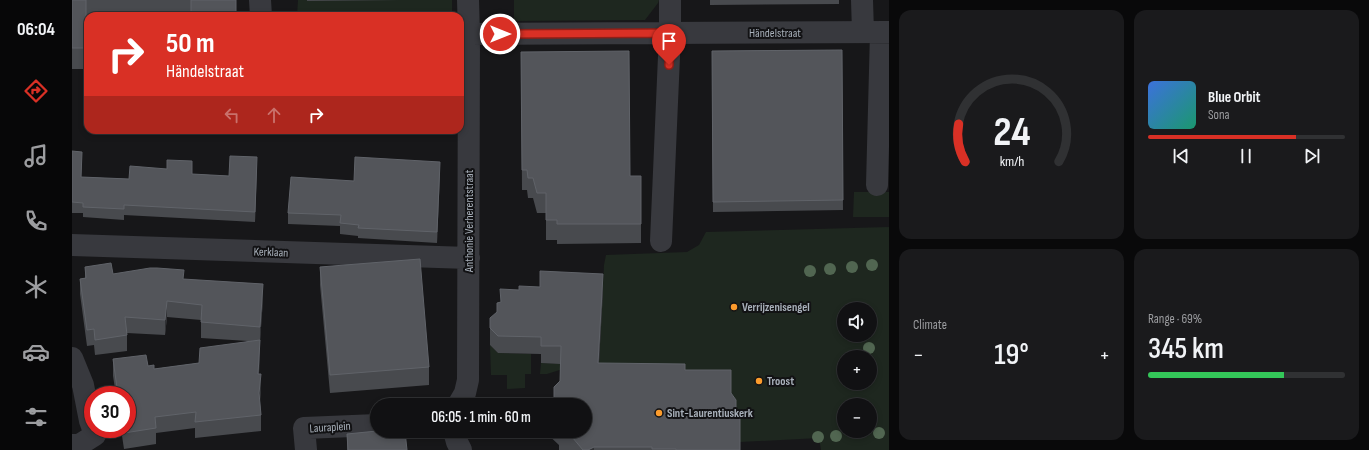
<!DOCTYPE html>
<meta charset="utf-8">
<style>
body{margin:0;font-family:"Sofia Sans Condensed",sans-serif;background:#1a1a1c;color:#f1f3f6;height:100vh;display:flex;flex-direction:column;font-size:15px;white-space:nowrap}
*{box-sizing:border-box;margin:0}
p{font-size:13px;color:#9c9da0}
.icon{flex:none;width:22px;height:22px;fill:none;stroke:currentColor;stroke-width:2;stroke-linecap:round;stroke-linejoin:round}
.map{position:relative;flex:1;overflow:hidden}
.side{display:flex;flex-direction:column;gap:10px;padding:10px;background:#09090a;width:480px}
.side>*{flex:none}
.hud{position:absolute;left:12px;top:12px;width:380px;height:122px;border-radius:12px;box-shadow:0 2px 6px #0003,0 0 0 1px #303133;background:#d93025;color:#fff;overflow:hidden}
.buttons{position:absolute;left:765px;top:302px;display:grid;gap:8px}
.buttons a{display:grid;place-items:center;width:40px;height:40px;border-radius:50%;background:#111113;box-shadow:0 2px 6px #0003,0 0 0 1px #303133;font-size:20px}
.speed{position:absolute;left:12px;top:386px;display:flex;gap:8px;font-size:20px;font-weight:700;text-align:center}
.speed>*{display:grid;place-content:center;width:52px;height:52px;border-radius:50%;background:#111113;box-shadow:0 2px 6px #0003,0 0 0 1px #303133;line-height:1}
.speed .limit{border:6px solid #d22;background:#fff;color:#111}
.pin{position:absolute;display:grid;place-items:center;width:34px;height:34px;color:#fff;margin:-41px -17px;border-radius:50% 50% 50% 0;rotate:-45deg;box-shadow:0 0 4px #0007}
.pin .icon{rotate:45deg}
.me{position:absolute;width:44px;margin:-22px;rotate:90deg;stroke-linejoin:round;filter:drop-shadow(0 0 3px #0008)}
.turn{display:flex;align-items:center;gap:14px;height:84px;padding:0 16px;font-size:18px}
.turn .icon{width:52px;height:52px;stroke-width:2.5}
.turn b{display:block;font-size:28px;line-height:34px}
.lanes{display:flex;align-items:center;height:38px;padding:0 16px;background:#0003;justify-content:center;gap:20px;direction:ltr}
.lanes .off{opacity:.35}
.big{font-size:30px;font-weight:600;line-height:1.1}
.side .card{flex:1;display:flex;flex-direction:column;justify-content:center;gap:6px;min-width:0;padding:0 14px;border-radius:12px;background:#1a1a1c}
.side .dial{align-items:center;gap:0}
.dial svg{height:104px;overflow:visible;fill:none;stroke:#303133;stroke-width:7;stroke-linecap:round;text-anchor:middle}
.dial text{fill:#f1f3f6;stroke:none}
.song{display:flex;align-items:center;gap:12px}
.cover{width:48px;height:48px;border-radius:6px;background:linear-gradient(135deg,hsl(220 70% 55%),hsl(160 70% 35%))}
.played{height:4px;border-radius:2px;background:linear-gradient(90deg,#d93025 75%,#303133 75%)}
.keys{display:flex;justify-content:space-around;direction:ltr}
.heat{display:flex;justify-content:space-between;align-items:center;font-size:22px;direction:ltr}
.charge{height:6px;border-radius:3px;background:linear-gradient(90deg,#34c759 69%,#303133 0)}
.side .tiles{flex:1;display:grid;gap:10px;grid-template-columns:repeat(2,1fr)}
.trip{position:absolute;left:298px;top:398px;width:222px;height:40px;border-radius:20px;background:#111113;box-shadow:0 2px 6px #0003,0 0 0 1px #303133;font-weight:600;line-height:40px;text-align:center}
main{display:flex;flex:1;min-height:0}
.tabs{display:flex;flex-direction:column;width:72px;justify-content:space-around;align-items:center;background:#070708;color:#9c9da0}
.tabs .icon{width:28px;height:28px}
.tabs .selected{color:#d93025}
.tabs b{font-size:18px;color:#f1f3f6}
.map>svg:first-child{display:block}
.green{fill:#1e271f;fill-rule:evenodd}
.lines{fill:none;stroke-linecap:round;stroke-linejoin:round}
.minor{stroke:#38393e;stroke-width:22}
.tree{fill:#516651}
.wall{fill:#484a4e}
.shaded-wall{fill:#303134}
.building{fill:#53555a;stroke:#606369}
.route-casing{stroke:#8d1f18;stroke-width:10}
.route{stroke:#d93025;stroke-width:7}
.poi-dot{fill:#fc9c2c;stroke:#121214;stroke-width:1.5}
.labels{text-anchor:middle;stroke-width:4;stroke-linejoin:round;paint-order:stroke}
.street-label{font-size:12px;fill:#a8b0ba;stroke:#121214}
.poi-label{font-size:12px;font-weight:bold;fill:#a8b0ba;stroke:#121214;text-anchor:start}
</style>
<main>
<nav class="tabs">
<b>06:04</b>
<svg class="icon selected" aria-label="directions" viewBox="0 0 24 24"><path d="M12 3l9 9-9 9-9-9zM9 14v-3h6M13 9l2 2-2 2"/></svg>
<svg class="icon" aria-label="music" viewBox="0 0 24 24"><path d="M9 18V5l10-2v13"/><circle cx="6" cy="18" r="3"/><circle cx="16" cy="16" r="3"/></svg>
<svg class="icon" aria-label="phone" viewBox="0 0 24 24"><path d="M5 4h4l2 5-3 2q2 4 5 5l2-3 5 2v4C11 20 4 13 5 4z"/></svg>
<svg class="icon" aria-label="climate" viewBox="0 0 24 24"><path d="M12 3v18M4 7l16 10M4 17L20 7"/></svg>
<svg class="icon" aria-label="car" viewBox="0 0 24 24"><path d="M5 17H2v-5l4-1 3-4h7l3 4 3 1v5h-3M9 17h6M6 11h13"/><circle cx="7" cy="17" r="2"/><circle cx="17" cy="17" r="2"/></svg>
<svg class="icon" aria-label="filters" viewBox="0 0 24 24"><path d="M4 7h16M4 17h16"/><circle cx="9" cy="7" r="2"/><circle cx="15" cy="17" r="2"/></svg>
</nav>
<div class="map">
<svg width="817" height="450" viewBox="0 0 817 450">
<rect width="100%" height="100%" fill="#171719"/>
<path class="green" d="M226,0h154v16h-155z
M442,0h145l-1,3 -13,17 -131,1z
M782,192h35v25h-36z
M817,227v223h-68l-2,-12 -79,4v-13l-174,-61 -19,6h-7l1,-11 58,2 5,-100 2,-10 81,-3 12,-7 7,-13zM772,309h26v26h-26zM772,357h26v26h-26zM772,405h26v26h-26z
M418,345l8,8 33,1v20h-6v14l-18,1v-14h-16z"/>
<g class="lines">
<path class="minor" d="M188,0l1,16
M790,0l1,32
M388,34h9l-1,-34
M805,185l4,-153
M589,241l9,-208v-33
M0,245l397,13
M0,358l11,27 7,36 3,8
M386,405l7,-12 3,-13 1,-346 420,-2
M382,431l3,11 4,8
M0,445h7l16,-10 -2,-6
M234,450l-2,-22 73,-3"/>
</g>
<g class="tree">
<circle cx="800" cy="265" r="6"/>
<circle cx="780" cy="267" r="6"/>
<circle cx="758" cy="269" r="6"/>
<circle cx="738" cy="271" r="6"/>
<circle cx="797" cy="348" r="6"/>
<circle cx="807" cy="433" r="6"/>
<circle cx="764" cy="436" r="6"/>
<circle cx="746" cy="437" r="6"/>
</g>
<path class="wall" d="M0,0h164v16h-148v1h-2v52h-14z
M235,0h93l-93,1z
M638,0h129v4l-129,1z
M770,50l1,160 -130,2 -1,-161z
M449,52l109,124h11v67l-84,1v-4h-11v-27h-9l-4,-15h-5l-1,-8h-5z
M0,151l10,11 -1,15 48,2 63,-5 37,2 28,-9 -2,55 -131,-7v5l-41,-3v-4h-11z
M368,173l-3,70 -79,-5v-2l-18,-2v-8l-52,-2v-11l66,-32z
M13,267l28,7 71,5 79,20 -3,43 -1,32 2,16 -1,11 1,14v16l-66,7v-10l-39,5v11l-32,5 -3,-20h6v-34h-11l-3,-19v-17l35,7 6,3 45,-6 49,-22 -47,-3v-18l-34,-3 -2,18 -38,-2v18l-32,4 -1,-10 -7,1 -7,-52v-15l5,-1z
M248,267l109,100v18l-99,8 -10,-108z
M531,291l-4,72 86,7 46,23 5,17 4,40h-181v-5l-15,-14h41l-25,-50v-17l-19,-1v-9l-43,-1 -8,-8v-17l7,-16z
M275,434l60,16h-60z"/>
<path class="shaded-wall" d="M10,152v10l-1,25v-10z
M185,157v10l-2,55v-10z
M368,162v11l-3,70v-11z
M531,274v17l-5,89v-17z
M191,284v15l-3,43v-15z
M95,301v16l-2,18v-15z
M188,340v16l-2,34v-16z
M189,374v16l-2,19v-16z
M522,447v3h-6z"/>
<path class="building" d="M0,0h14v48h-14z
M119,0h45v16h-45z
M770,50l1,150 -130,2 -1,-151z
M557,51l1,125h11v48h-84v-4h-11v-27h-9l-4,-15h-5l-1,-8h-5l-1,-118z
M0,151l10,1 -1,25 48,2 1,-13 37,3v-9l25,1v13l37,2 1,-20 27,1 -2,55 -131,-7v4l-41,-2v-4l-11,-1z
M283,157l85,5 -3,70 -79,-4 1,-3 -19,-2 1,-8 -53,-2 3,-36 63,4z
M348,259l9,108 -99,8 -10,-108z
M39,263l2,11 37,-6h7l27,2 -1,9 80,5 -3,43 -59,-5 1,-17 -35,-4 -2,19 -40,-3 2,18 -32,5 -1,-11 -7,1 -7,-51 6,-1 -1,-11z
M468,271l63,3 -5,89 87,1v6h46v23l5,7v10l4,2v38h-64v-1h-24v-2h-58l-6,3h-5l-11,-13h-13l1,-6h25v-26h-31v-18l6,-6 1,-35h-20v-9l-43,-1 -8,-8v-10l7,-6v-9l4,-1 -1,-13 19,1v-4l21,1z
M188,340l-2,34h3l-2,19 2,22 -66,7 1,-10 -41,5 1,11 -32,5 -1,-4h4v-34h-9l-5,-36 33,-4 2,11 6,-1v4l45,-6 1,-15z
M305,431h28l2,19h-59l-1,-16z"/>
<g class="lines">
<defs>
<path id="route" d="M428,34l170,-1 -1,32"/>
</defs>
<use href="#route" class="route-casing"/>
<use href="#route" class="route"/>
</g>
<g class="poi-dot">
<circle cx="662" cy="307" r="4"/>
<circle cx="687" cy="381" r="4"/>
<circle cx="587" cy="413" r="4"/>
</g>
<g class="labels">
<g class="street-label">
<text x="703" y="37">Händelstraat</text>
<text transform="translate(397 221) rotate(-90)" y="4">Anthonie Verherentstraat</text>
<text transform="translate(199 252) rotate(2)" y="4">Kerklaan</text>
<text transform="translate(258 427) rotate(-4)" y="4">Lauraplein</text>
</g>
<g class="poi-label">
<text x="670" y="311">Verrijzenisengel</text>
<text x="695" y="385">Troost</text>
<text x="595" y="417">Sint-Laurentiuskerk</text>
</g>
</g>
</svg>
<div class="buttons">
<a><svg class="icon" aria-label="sound" viewBox="0 0 24 24"><path d="M4 9h4l5-4v14l-5-4H4zM17 9q2 3 0 6"/></svg></a>
<a>+</a>
<a>−</a>
</div>
<div class="speed"><div class="limit">30</div></div>
<div class="pin" style="left:597px;top:65px;background:#d93025"><svg class="icon" aria-label="arrive" viewBox="0 0 24 24"><path d="M6 21V4h12l-3 4 3 4H6"/></svg></div>
<svg class="me" style="left:428px;top:34px" viewBox="-20 -20 40 40"><circle r="17" fill="#d93025" stroke="#fff" stroke-width="3"/><path d="M0-11L8 9 0 5-8 9z" fill="#fff"/></svg>
<div class="trip">06:05 · 1 min · 60 m</div>
<div class="hud">
<div class="turn"><svg class="icon" aria-label="right" viewBox="0 0 24 24"><path d="M7 20v-9h11M14 6l5 5-5 5"/></svg><div><b>50 m</b>Händelstraat</div></div>
<div class="lanes"><svg class="icon off" aria-label="left" viewBox="0 0 24 24"><path d="M17 20v-9H6M10 6l-5 5 5 5"/></svg><svg class="icon off" aria-label="ahead" viewBox="0 0 24 24"><path d="M12 20V5M6 11l6-6 6 6"/></svg><svg class="icon" aria-label="right" viewBox="0 0 24 24"><path d="M7 20v-9h11M14 6l5 5-5 5"/></svg></div>
</div>
</div>
<section class="side">
<div class="tiles">
<div class="card dial"><svg viewBox="0 0 100 80">
<path d="M14 69A42 42 0 1 1 86 69"/>
<path d="M14 69A42 42 0 0 1 9 40" stroke="#d93025"/>
<text x="50" y="56" font-size="32" font-weight="700">24</text>
<text x="50" y="72" font-size="11">km/h</text>
</svg></div>
<div class="card">
<div class="song"><i class="cover"></i><div><b>Blue Orbit</b><p>Sona</p></div></div>
<div class="played"></div>
<div class="keys"><svg class="icon" aria-label="previous" viewBox="0 0 24 24"><path d="M18 5L8 12l10 7zM5 5v14"/></svg><svg class="icon" aria-label="pause" viewBox="0 0 24 24"><path d="M8 5v14M16 5v14"/></svg><svg class="icon" aria-label="next" viewBox="0 0 24 24"><path d="M6 5l10 7-10 7zM19 5v14"/></svg></div>
</div>
<div class="card"><p>Climate</p>
<div class="heat"><a>−</a><b class="big">19°</b><a>+</a></div>
</div>
<div class="card"><p>Range · 69%</p><b class="big">345 km</b><div class="charge"></div></div>
</div>
</section>
</main>
